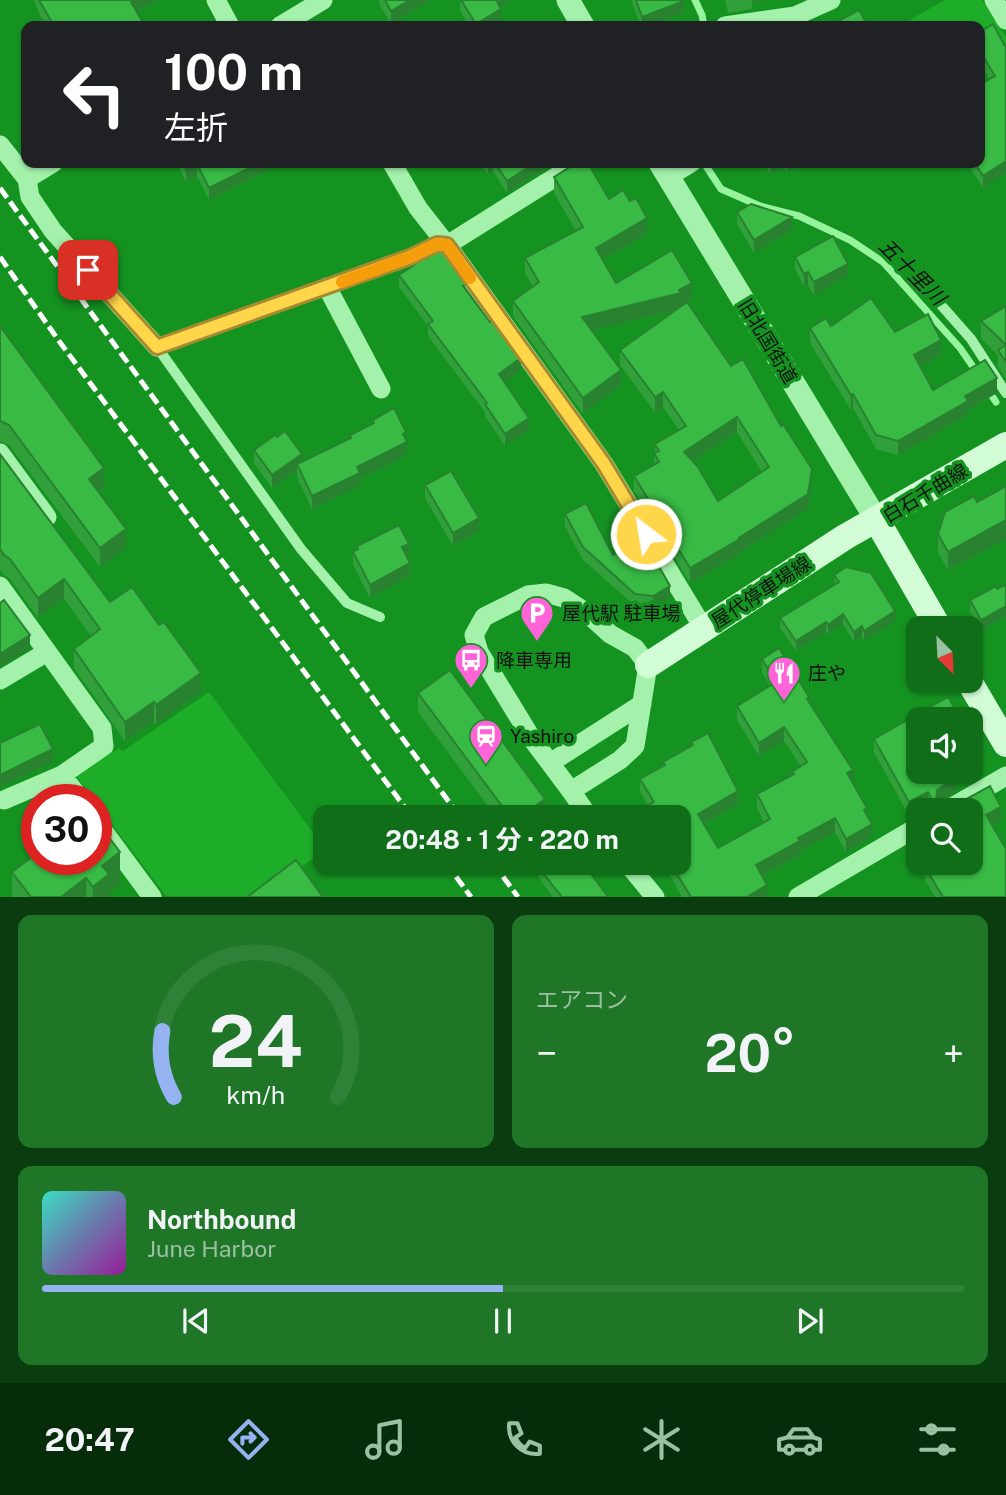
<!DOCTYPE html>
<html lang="ja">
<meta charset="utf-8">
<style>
body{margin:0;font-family:"Public Sans","Noto Sans JP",sans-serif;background:#1e7626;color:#f1f3f6;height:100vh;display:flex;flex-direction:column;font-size:26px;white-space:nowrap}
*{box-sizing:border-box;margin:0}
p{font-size:23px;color:#9cc0a2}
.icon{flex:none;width:38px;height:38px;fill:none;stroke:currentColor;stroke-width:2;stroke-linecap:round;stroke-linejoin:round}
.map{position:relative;height:897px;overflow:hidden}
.side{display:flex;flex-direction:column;gap:18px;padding:18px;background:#093c0e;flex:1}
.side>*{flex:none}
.guide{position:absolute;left:21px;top:21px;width:964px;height:147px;border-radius:14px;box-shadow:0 2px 5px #0004;background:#202124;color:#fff;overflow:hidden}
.needle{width:46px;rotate:156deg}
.tools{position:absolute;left:906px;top:616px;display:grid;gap:14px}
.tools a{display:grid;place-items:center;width:77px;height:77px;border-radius:14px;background:#106e19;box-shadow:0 2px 5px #0004;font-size:35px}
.speed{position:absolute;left:21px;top:784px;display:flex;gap:14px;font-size:35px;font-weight:700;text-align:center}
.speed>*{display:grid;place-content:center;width:91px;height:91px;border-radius:50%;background:#106e19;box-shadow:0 2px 5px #0004;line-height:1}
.speed .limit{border:10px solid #d22;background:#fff;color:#111}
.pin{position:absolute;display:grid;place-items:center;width:60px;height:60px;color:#fff;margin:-30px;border-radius:14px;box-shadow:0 4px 10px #0006}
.me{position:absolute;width:77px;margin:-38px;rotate:329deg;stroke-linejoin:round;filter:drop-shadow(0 0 5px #0008)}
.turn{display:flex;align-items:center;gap:24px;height:147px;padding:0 28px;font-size:32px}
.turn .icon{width:91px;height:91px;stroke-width:2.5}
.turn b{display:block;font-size:49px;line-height:60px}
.big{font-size:52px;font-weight:700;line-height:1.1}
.side .widget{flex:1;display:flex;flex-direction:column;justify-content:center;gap:10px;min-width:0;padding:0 24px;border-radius:14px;background:#1e7626}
.side .dial{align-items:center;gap:0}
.dial svg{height:182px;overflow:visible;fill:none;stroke:#308138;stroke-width:7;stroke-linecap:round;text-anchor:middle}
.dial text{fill:#f1f3f6;stroke:none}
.song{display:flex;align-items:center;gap:21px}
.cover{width:84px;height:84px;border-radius:10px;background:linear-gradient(135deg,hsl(170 70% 55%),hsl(300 70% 35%))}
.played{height:7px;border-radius:4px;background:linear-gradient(90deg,#95b2f1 50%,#308138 50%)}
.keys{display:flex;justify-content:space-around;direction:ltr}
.heat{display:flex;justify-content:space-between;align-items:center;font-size:38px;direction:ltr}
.side .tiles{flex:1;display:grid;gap:18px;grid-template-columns:1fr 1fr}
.widget:last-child{grid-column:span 2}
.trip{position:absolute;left:313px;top:805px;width:378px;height:70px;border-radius:14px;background:#106e19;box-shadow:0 2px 5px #0004;font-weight:700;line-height:70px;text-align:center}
.menu{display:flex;height:112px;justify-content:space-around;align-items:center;background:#062c0a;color:#9cc0a2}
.menu .icon{width:49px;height:49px}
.menu .on{color:#95b2f1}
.menu b{font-size:32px;color:#f1f3f6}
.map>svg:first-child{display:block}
.green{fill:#1dad29}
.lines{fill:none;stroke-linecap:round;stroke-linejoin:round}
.stream{stroke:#95f49c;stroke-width:7}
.service{stroke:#a3f1aa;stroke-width:10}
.minor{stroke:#a3f1aa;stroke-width:19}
.tertiary{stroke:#a3f1aa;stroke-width:23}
.secondary{stroke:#d2fcd6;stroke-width:26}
.rail{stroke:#fff;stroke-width:5;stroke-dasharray:12 5;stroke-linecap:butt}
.wall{fill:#31a03b;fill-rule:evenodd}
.shaded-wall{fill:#288230}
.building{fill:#39ba45;stroke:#288230;stroke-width:2;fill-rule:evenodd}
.route-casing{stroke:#a68a30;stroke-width:18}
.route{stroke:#ffd54a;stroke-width:12}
.slow{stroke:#f59e0b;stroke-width:12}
.labels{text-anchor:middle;stroke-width:7;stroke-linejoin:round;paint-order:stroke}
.street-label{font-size:19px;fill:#111;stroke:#159321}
.poi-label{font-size:19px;fill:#111;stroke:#159321;text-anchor:start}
.water-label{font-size:21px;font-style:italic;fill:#111;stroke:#159321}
</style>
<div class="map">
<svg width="1006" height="897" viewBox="0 0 1006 897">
<rect width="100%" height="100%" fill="#159321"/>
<path class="green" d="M945,0h37l24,37v16l-26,15v-42h-81z
M209,692l116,157 -62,47h-97l-70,-93v-3h-2l-19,-26 44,-26 4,3z"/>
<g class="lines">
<path class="stream" d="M695,0l7,15 2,11
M704,163l17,26 39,17 39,10 51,24 33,22 77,86 18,26
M988,390l8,12"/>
<path class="service" d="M941,305l30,34 35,54
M380,617l-33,-14 -46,-54 -144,-202 253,-90 28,-12"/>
<path class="minor" d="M216,0l14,26
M994,0l12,20
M280,26l43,-26
M725,26l70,-10 36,-16
M0,145l27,34 26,-16
M392,163l26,45 29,37 157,219 100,165
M668,177l23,-14
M27,179l3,18 23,34 104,116
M447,245l131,-82
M327,287l54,102
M0,453l47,64
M0,586l102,142 2,18 -42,29 19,25
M546,593l18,5 23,15 23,21 25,14 13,17 -13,81 -15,14 -49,31 -39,-52 -53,-87 -5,-17 10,-18 44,-22z
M0,680l47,-28
M550,763l92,-59
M571,791l18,26
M4,800l58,-25
M947,810l59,-34
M96,821l56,76
M627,863l28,34
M798,897l121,-71"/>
<path class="tertiary" d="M568,0l15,26
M660,163l216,356"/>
<path class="secondary" d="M876,519l63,109
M648,665l197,-128 161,-92
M969,681l37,63"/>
<path class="rail" d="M0,188l460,629
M0,257l59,84 353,476
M446,863l25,34
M493,863l25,34"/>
</g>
<path class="wall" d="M34,0h125l-23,11 9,15h-98l-7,-10z
M379,0h52l-40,24 -12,-20z
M460,0h51l-11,7 1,15 -7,4h-25l-9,-15z
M631,0h53v13l-36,13h-7z
M725,0h38l-11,3v6l-24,4z
M980,32l26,13v128l-23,15 -16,-25h13l9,-84 -9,-16z
M177,163h92v7l-60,30 -12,-24 -11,6z
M480,163h74l-47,30 -14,-22 -5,3z
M764,163h41l-18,9 -4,-6 -13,8z
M554,177l55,22 38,35 -44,25 13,24 76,16 -11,6v1l131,178 -4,25 -68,43v2l-50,29 -56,-92v-15l20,-12 1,-20 24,-14 -16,-23 -8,5 -35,-47v-15l55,-39 -83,19 29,55 -38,29 -70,-98v-15l20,-14 -8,-14v-15l51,-27 -22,-38zM737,432l25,40 -44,29 -25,-40z
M737,212l55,18 -38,23 -17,-29z
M418,256l50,36 53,77 -17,13 25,48 -24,16 -20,-30v-4l-57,-76v-10l-29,-39v-12l19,-13z
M795,257l53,19 -34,19 -6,-10 -4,2 -9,-18z
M1006,306v73l-8,-12v-12l-17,-16v-18z
M0,326l104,162 -5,4 27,57 -26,18 -91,-122 -9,-4z
M810,328l85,4 46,23 -21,12 13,23 64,3 -29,17v5l-70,40 -22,-6 -23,-41 -2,2 -41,-67z
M373,420l33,20 1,15 -47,24v7l-48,23 -15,-32v-7l-25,18 -18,-25v-13l48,12 48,-24v-3l23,-11z
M0,454l110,148 91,90 -45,33 -2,-3 -29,19 -51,-73v-19l17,-13 -27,-37 -26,19 -28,-39 -6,-4 -4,-6z
M425,485l54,46 -26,15 -28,-48z
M1006,486v53l-58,31 -10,-18v-18l39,-32z
M565,514l48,41 57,43 -17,11 -18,-3 -52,-46 -18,-33z
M357,546l52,10 -2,1 3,19 -40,22 -17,-33v-13l4,-2z
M834,575l61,46 -31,20 -2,-5 -8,6 -11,-18 -15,10 -2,-2 -30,19 -16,-23v-10l55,-33z
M1006,585v32l-25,13 -11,-19v-11z
M762,659l47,44 44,81 14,31 5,22 -26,15 -11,-20 -35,19v4l-38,21 5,21h-85l-15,-27 -6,4 -6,-11h24v-46h-45v-4l14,-8 -8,-13v-13l23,-14v-3l28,-16v-4l47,62 -34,20 14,24 46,-26 -7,-14v-14l35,-19v-3l9,-6 -17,-25 -25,15 -22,-36v-14l33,-20 -8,-14z
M418,693l127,124h-49l-78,-105z
M948,697l13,22h-42v53h34l3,5v14l-19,12 5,4h10l38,-21 11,21v14l-9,4 14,24v48h-71l-10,-17v-10l-3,-7h49v-53h-41l-2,-4 -19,10 -35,-64v-13z
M919,839v18l-2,-4v-13z
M37,853l83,32 -11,8v4h-97v-25z
M539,868l69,29h-55l-14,-19z"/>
<path class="shaded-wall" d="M134,0h25l-28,14v-12z
M410,0h21l-40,24v-13z
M498,0h13l-13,8z
M752,0h11l-11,3z
M684,1v12l-36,13h-6v-9z
M501,9v13l-7,4h-18v-2z
M1006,161v12l-23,15v-12z
M154,163h11l-13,7v-6z
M259,163h10v7l-60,30v-12z
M488,163h5v8l-5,3z
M535,163h19l-47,30v-12z
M770,163h13v3l-13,8z
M787,163h18l-18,9z
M197,164v12l-11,6v-12z
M792,217v13l-38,23v-13z
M647,218v16l-51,29v-15z
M848,264v12l-34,19v-13z
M808,272v13l-4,2v-13z
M692,283v16l-11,6v4l-99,24v-16l97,-27z
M941,340v15l-27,15v-15z
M521,358v11l-22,17v-12z
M621,370v15l-38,29v-16z
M997,378v15l-29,17v5l-70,40v-14l67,-45z
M663,392v15l-8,5v-15z
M853,394v14l-2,2v-15z
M737,417v15l-53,35v-15z
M529,418v12l-24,16v-12z
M406,432l1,23 -47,24v7l-48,23v-13l45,-29z
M302,454v13l-5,-3v6l-25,18v-13z
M104,468v20l-15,11v-20z
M812,469v15l-4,25 -68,43v2l-50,29v-15l49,-30z
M479,518v13l-26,15v-13z
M1006,520v19l-58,31v-18z
M126,529v20l-26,18v-19z
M409,544v12l-7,4v-13z
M410,563v13l-40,22v-13z
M64,579v20l-26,19v-20z
M670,586v12l-17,11v-13z
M1006,606v11l-25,13v-10z
M895,611v10l-31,20v-10z
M843,614v10l-15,10v-9z
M826,622v10l-30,19v-10z
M862,626v10l-8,6v-10z
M30,635v13l-30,19v-13z
M201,673v19l-45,33v-20z
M154,702v20l-29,19v-19z
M784,727v14l-25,15v-13z
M973,742v14l-2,1v-14z
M53,749v13l-53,25v-12z
M853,770v14l-6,-11z
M956,777v14l-19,12 -1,6 1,-19z
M738,791v13l-40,23v-13z
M928,792v14l-19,10v-14z
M545,799v18h-25z
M1001,807v14l-15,7v-13z
M835,818v14l-35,19v4l-44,24v-14l42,-27z
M872,824v13l-26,15v-13z
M120,852v33l-11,8v4h-16v-10l9,-21z
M661,863h6v7l-6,4z
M86,878v19h-25z
M767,885v12h-20z"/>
<path class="building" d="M39,0h95l-3,2 14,24h-91z
M385,0h25l-19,11z
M461,0h35l5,9 -25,15z
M636,0h48v1l-42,16z
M859,10l9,16h-39z
M404,20l4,6h-16z
M993,24l12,22 1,-1v116l-23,15 -8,-13h5v-79l15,-8 -15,-25v-19z
M182,163h77l-50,25 -12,-24 -11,6z
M495,163h40l-28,18z
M576,163h12l21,36 14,-9 7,11 6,-3 11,20 -51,30 20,35 56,-33 20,33 -13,7 2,3 -99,24 39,53 -38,28 -70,-97 26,-19 -14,-24 58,-31 -29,-50z
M751,204l41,13 -38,23 -17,-28z
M833,236l15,28 -34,18 -6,-10 -4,2 -9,-17z
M438,242l30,41 -5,3 27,36 3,-3 28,39 -22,16 30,44 -24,16 -20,-30 2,-1 -59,-79 5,-3 -34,-46 22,-15 -3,-4z
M871,298l24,34 33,-18 13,26 -27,15 19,35 52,-30 12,18 -32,18 3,5 -70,40 -22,-6 -23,-41 -2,1 -41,-67 16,-10 5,8z
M687,302l44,64 12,-7 38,67 2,-2 29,45 -4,25 -69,44 1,1 -50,29 -56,-92 25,-14 -5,-9 5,-2 -4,-7 31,-18 -23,-34 -8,5 -35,-47zM737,417l32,50 -51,34 -20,-34 -14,-15z
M1006,306v56l-8,-12 8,-5 -25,-24z
M0,326l104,142 -15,11 37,50 -26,19 -91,-123 -9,-4z
M394,408l12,24 -3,2 4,8 -50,25 3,6 -48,23 -15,-32 54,-26 -1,-3 24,-12 -1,-3z
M285,431l17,23 -30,21 -18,-25 21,-15 2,2z
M0,454l110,148 22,-15 27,38 5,-3 37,51 -45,32 -2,-3 -29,20 -51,-73 26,-20 -36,-50 -26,19 -28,-39 -6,-4 -4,-6z
M451,471l28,47 -26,15 -28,-48z
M1006,486v34l-58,32 -10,-18 7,-22 29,-16 3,6z
M586,503l27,52 29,-18 28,49 -17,10 -18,-2 -52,-47 -18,-33z
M399,525l10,19 -7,3 8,16 -40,22 -17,-33 5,-3 -1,-3z
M846,567l25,6 24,38 -31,20 -2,-5 -8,6 -11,-18 -15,11 -2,-3 -30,19 -16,-23 59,-36 -5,-7z
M1006,585v21l-25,14 -11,-20 26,-14 1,3z
M4,600l26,35 -30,19v-51z
M779,648l30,49 -2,2 46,71 -6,3 20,35 -3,2 8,14 -26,15 -11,-21 -37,20 2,3 -44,24 11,20 -20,12h-56l-21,-34h9v-46h-42l-3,-4 20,-11 -14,-23 25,-14 -2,-3 30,-17 -2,-3 17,-9 30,58 -40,23 20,34 52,-29 -13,-25 37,-20 -2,-2 15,-10 -23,-35 -25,16 -22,-37 39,-24 -14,-23z
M450,670l95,129 -25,18h-10l-92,-124z
M948,697l13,22h-42v53h34l3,5 -19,13 -1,12 6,5h10l38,-21 11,21 -15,8 20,34v48h-63l-18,-30 5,-3 -1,-1h42v-53h-34l-9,-18 -19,10 -35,-63z
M40,724l13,25 -53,26v-32z
M96,820l24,32 -18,14 7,8 -16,13 -7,-9 -25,19h-30l-19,-25 25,-19v6h59z
M296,860l27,37h-76z
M546,863h37l25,34h-46l-23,-29z"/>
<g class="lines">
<defs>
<path id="route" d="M88,270l69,77 253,-90 27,-13 10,1 157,219 42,70"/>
</defs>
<use href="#route" class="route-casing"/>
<use href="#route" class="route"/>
<path class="slow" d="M342,282l68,-25 27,-13 10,1 23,33"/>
</g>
<defs>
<symbol id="parking-pin" viewBox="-11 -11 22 30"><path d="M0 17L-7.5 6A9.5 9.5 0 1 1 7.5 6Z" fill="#ff63d8" stroke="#159321"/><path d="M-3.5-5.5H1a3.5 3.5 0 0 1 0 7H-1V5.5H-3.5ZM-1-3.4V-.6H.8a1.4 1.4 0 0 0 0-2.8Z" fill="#fff"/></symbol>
<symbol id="bus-pin" viewBox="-11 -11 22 30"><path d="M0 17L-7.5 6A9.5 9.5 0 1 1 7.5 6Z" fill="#ff63d8" stroke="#159321"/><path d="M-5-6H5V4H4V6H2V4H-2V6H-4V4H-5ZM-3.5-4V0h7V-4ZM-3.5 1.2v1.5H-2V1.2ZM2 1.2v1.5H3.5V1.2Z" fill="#fff"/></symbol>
<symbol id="restaurant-pin" viewBox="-11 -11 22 30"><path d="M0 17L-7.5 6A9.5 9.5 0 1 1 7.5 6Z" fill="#ff63d8" stroke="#159321"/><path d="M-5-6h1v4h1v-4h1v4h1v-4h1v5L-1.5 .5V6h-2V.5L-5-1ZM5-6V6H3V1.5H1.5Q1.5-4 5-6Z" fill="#fff"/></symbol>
<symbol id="station-pin" viewBox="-11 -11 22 30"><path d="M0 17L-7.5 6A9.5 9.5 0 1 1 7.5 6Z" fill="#ff63d8" stroke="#159321"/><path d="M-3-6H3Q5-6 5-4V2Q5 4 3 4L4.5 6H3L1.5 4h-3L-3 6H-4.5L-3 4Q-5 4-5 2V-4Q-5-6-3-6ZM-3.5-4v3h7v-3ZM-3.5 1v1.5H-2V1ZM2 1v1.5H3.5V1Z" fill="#fff"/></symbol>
</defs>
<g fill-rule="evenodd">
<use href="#parking-pin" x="518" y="594" width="38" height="52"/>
<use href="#bus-pin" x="452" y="641" width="38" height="52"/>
<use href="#restaurant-pin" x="765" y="654" width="38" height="52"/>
<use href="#station-pin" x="467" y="717" width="38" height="52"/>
</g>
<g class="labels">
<g class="street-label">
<text transform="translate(768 341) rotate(59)" y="7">旧北国街道</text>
<text transform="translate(925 493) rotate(-31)" y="7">白石千曲線</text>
<text transform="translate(761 592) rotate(-33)" y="7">屋代停車場線</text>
</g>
<g class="poi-label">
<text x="562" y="620">屋代駅 駐車場</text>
<text x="496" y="667">降車専用</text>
<text x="808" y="680">庄や</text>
<text x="510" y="743">Yashiro</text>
</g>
<g class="water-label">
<text transform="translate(912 272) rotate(45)" y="7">五十里川</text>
</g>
</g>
</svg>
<div class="tools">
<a><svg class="needle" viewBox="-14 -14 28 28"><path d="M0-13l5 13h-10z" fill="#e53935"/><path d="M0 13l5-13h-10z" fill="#9cc0a2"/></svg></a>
<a><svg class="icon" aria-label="sound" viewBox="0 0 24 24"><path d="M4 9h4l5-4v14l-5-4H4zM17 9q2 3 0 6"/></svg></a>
<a><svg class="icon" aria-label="search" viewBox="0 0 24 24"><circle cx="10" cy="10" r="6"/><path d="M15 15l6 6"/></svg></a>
</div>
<div class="speed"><div class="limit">30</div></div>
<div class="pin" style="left:88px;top:270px;background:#d93025"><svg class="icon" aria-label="arrive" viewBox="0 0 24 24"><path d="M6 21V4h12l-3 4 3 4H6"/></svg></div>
<svg class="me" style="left:646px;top:534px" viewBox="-20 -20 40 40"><circle r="17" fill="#ffd54a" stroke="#fff" stroke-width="3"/><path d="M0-11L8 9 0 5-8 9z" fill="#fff"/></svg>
<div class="trip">20:48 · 1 分 · 220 m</div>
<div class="guide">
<div class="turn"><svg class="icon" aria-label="left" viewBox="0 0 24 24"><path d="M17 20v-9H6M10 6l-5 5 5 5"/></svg><div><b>100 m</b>左折</div></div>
</div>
</div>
<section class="side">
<div class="tiles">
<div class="widget dial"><svg viewBox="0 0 100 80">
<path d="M14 69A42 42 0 1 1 86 69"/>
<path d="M14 69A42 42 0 0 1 9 40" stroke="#95b2f1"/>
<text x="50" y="56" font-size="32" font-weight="700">24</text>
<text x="50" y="72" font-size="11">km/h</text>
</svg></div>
<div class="widget"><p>エアコン</p>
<div class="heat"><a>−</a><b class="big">20°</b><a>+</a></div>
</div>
<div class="widget">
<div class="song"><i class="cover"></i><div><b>Northbound</b><p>June Harbor</p></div></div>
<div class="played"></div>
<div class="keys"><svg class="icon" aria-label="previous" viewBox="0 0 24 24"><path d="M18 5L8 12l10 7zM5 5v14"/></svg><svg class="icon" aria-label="pause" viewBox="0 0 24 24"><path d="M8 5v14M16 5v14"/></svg><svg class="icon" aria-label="next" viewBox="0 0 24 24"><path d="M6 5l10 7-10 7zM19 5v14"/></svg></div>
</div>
</div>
</section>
<nav class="menu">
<b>20:47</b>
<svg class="icon on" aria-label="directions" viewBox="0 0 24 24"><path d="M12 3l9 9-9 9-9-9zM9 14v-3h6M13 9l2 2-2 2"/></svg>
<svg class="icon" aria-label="music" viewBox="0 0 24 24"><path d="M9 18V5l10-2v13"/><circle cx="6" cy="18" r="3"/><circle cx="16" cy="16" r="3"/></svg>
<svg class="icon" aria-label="phone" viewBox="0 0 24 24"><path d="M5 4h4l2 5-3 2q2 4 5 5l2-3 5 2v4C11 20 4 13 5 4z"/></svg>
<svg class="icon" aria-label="climate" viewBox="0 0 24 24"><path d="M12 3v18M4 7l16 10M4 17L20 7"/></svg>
<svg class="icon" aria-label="car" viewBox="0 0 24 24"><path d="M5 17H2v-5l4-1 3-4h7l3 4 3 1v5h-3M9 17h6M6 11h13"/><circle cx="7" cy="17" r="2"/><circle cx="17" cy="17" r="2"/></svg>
<svg class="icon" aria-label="filters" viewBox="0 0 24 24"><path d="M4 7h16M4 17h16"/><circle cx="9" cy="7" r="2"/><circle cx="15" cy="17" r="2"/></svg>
</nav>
